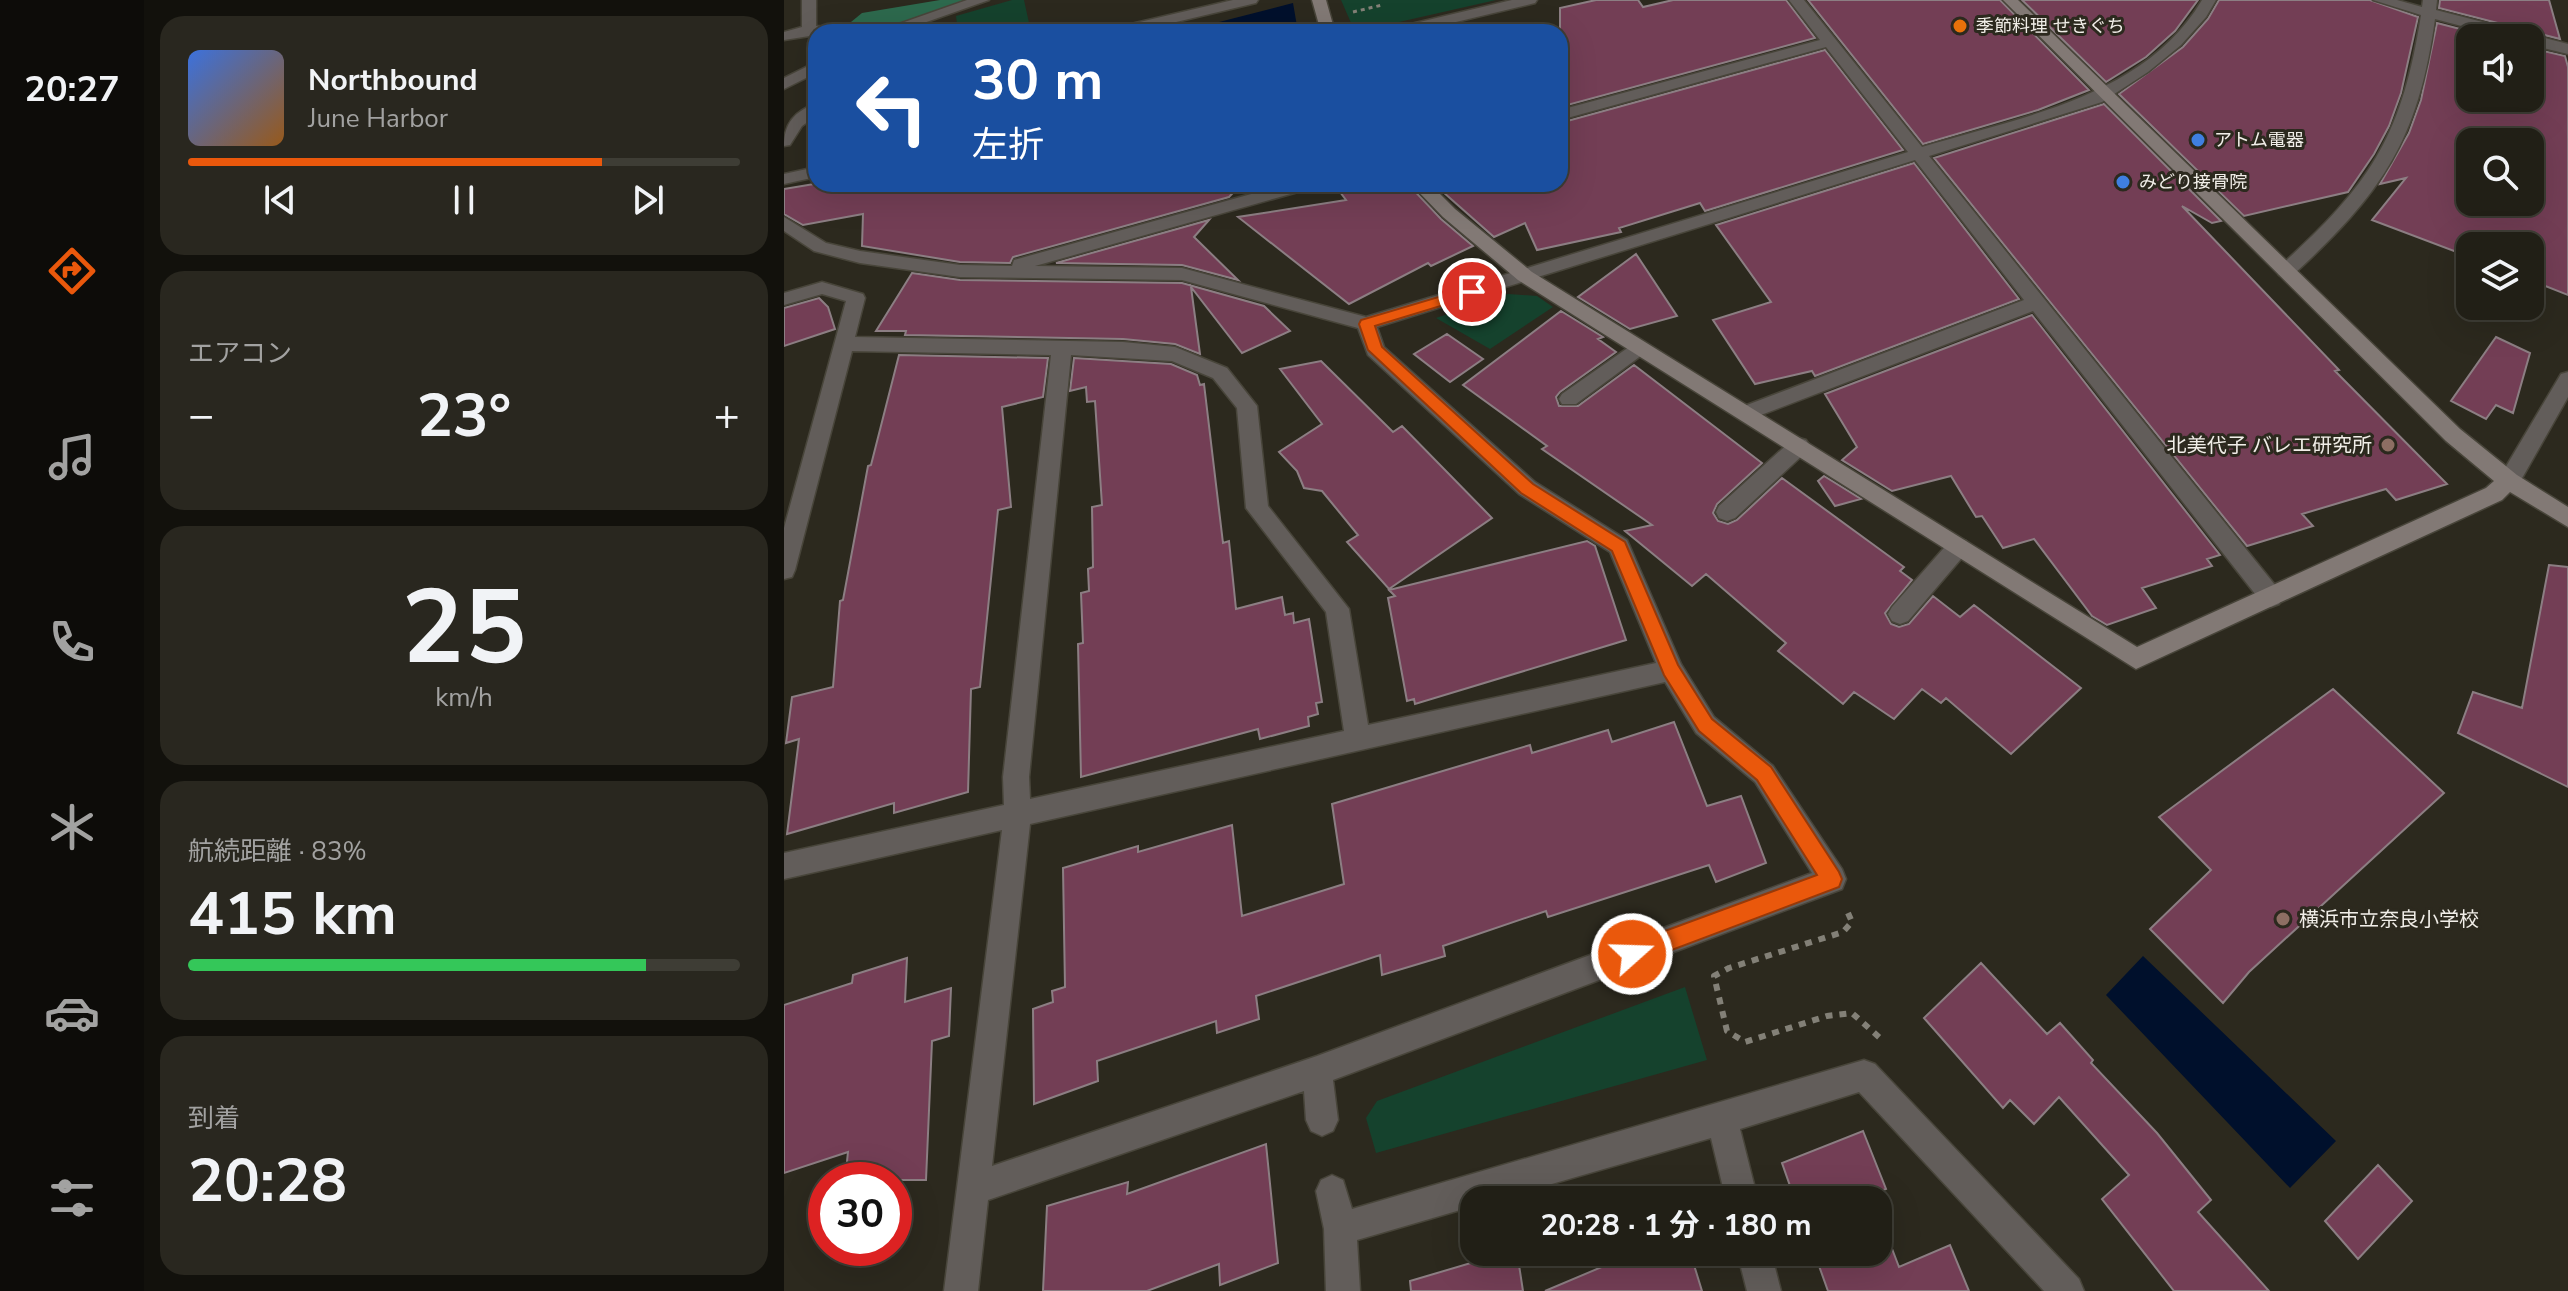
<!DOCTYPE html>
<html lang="ja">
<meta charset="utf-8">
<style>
body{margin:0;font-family:"Nunito Sans","Noto Sans JP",sans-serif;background:#29271f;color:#f1f3f6;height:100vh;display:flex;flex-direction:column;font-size:30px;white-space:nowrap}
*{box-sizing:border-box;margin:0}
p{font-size:26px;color:#a2a2a1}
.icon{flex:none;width:44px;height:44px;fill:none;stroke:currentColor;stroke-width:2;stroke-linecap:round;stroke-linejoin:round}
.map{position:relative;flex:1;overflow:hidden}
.sheet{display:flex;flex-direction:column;gap:16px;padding:16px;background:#12110c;width:640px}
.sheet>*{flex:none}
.banner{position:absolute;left:24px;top:24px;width:760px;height:168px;border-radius:24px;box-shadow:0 8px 32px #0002,0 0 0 2px #3e3d35;background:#1a4fa0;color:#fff;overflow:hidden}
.tools{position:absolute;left:1672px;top:24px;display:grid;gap:16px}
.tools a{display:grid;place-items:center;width:88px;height:88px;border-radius:16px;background:#211f16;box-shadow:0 8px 32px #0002,0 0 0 2px #3e3d35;font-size:40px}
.speed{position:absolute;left:24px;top:1162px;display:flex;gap:16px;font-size:40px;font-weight:700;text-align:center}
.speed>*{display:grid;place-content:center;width:104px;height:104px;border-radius:50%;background:#211f16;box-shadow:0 8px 32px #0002,0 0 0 2px #3e3d35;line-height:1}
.speed .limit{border:12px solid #d22;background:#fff;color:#111}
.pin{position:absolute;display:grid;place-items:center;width:68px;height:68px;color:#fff;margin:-34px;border:4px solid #fff;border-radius:50%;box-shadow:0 2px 8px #0007}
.me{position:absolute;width:88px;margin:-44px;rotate:70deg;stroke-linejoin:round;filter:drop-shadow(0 0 6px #0008)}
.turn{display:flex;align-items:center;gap:28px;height:168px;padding:0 32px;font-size:36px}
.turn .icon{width:104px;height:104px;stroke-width:2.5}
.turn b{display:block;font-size:56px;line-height:68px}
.big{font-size:60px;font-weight:700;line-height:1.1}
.sheet .card{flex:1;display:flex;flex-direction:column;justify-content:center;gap:12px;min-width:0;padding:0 28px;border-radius:24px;background:#29271f}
.sheet .dial{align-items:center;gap:0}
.dial b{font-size:104px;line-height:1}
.song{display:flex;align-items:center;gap:24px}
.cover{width:96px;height:96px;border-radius:12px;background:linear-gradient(135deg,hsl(220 70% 55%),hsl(30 70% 35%))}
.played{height:8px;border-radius:4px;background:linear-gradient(90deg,#ea580c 75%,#3e3d35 75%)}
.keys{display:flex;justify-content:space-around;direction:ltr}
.heat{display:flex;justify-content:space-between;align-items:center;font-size:44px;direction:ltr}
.charge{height:12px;border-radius:6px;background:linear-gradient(90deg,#34c759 83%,#3e3d35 0)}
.trip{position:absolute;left:676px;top:1186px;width:432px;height:80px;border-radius:24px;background:#211f16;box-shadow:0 8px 32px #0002,0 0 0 2px #3e3d35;font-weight:700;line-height:80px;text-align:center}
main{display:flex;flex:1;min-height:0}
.menu{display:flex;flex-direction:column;width:144px;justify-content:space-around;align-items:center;background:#0d0c09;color:#a2a2a1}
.menu .icon{width:56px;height:56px}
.menu .current{color:#ea580c}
.menu b{font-size:36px;color:#f1f3f6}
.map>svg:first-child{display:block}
.green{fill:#15422d}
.forest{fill:#2d694d}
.water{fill:#00102c}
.building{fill:#733e55;stroke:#8c7e83;stroke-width:2;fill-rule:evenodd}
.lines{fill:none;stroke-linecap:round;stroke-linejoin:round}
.lane-casing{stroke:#48453a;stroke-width:3}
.street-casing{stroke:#48453a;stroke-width:3}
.secondary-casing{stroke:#48453a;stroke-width:3}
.path-far1{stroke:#838077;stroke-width:3;stroke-dasharray:4 4;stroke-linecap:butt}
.path{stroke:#838077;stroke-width:6;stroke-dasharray:7 7;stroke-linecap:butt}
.lane{fill:#625d5a;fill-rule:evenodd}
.street{fill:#625d5a;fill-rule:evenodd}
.secondary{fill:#827975;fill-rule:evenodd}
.route{fill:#ea580c;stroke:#983908;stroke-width:2}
.food-dot{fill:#e8710a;stroke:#2c291e;stroke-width:3}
.shop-dot{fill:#3f7fe0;stroke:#2c291e;stroke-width:3}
.education-dot{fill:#8d6e63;stroke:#2c291e;stroke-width:3}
.labels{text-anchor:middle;stroke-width:6;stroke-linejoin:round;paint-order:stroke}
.far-poi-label{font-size:18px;fill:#f1eee8;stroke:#2c291e;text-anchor:start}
.poi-label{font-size:20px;fill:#f1eee8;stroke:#2c291e;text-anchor:end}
</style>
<main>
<nav class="menu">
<b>20:27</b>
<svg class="icon current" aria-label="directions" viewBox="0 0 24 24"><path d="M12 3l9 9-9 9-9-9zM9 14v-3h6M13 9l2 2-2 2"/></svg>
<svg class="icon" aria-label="music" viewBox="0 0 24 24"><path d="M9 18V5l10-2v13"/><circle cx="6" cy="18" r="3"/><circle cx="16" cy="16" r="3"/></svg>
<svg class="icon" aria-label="phone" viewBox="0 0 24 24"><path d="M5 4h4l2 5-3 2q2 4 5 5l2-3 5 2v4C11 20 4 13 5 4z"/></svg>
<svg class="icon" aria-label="climate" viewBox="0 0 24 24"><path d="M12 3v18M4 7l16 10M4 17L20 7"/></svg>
<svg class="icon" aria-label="car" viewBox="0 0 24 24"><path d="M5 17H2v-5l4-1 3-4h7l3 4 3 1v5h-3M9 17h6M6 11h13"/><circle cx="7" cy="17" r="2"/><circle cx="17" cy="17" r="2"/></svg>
<svg class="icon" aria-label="filters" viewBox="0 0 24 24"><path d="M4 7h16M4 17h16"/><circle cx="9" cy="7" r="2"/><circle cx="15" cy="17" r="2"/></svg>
</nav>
<section class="sheet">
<div class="card">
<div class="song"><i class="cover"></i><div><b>Northbound</b><p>June Harbor</p></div></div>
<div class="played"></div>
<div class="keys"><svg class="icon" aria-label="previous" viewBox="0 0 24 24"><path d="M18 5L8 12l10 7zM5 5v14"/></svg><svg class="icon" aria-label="pause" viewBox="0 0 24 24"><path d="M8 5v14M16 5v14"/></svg><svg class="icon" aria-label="next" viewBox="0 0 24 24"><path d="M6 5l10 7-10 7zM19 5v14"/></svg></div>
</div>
<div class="card"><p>エアコン</p>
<div class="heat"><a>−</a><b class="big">23°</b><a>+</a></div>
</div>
<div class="card dial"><b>25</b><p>km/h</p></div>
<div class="card"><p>航続距離 · 83%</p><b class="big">415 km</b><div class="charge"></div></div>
<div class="card"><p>到着</p><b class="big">20:28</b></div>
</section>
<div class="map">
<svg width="1784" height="1291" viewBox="0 0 1784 1291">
<rect width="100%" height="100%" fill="#2c291e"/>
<path class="green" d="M228,0h12l7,32h-73l-2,-16z
M557,0h155l-141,32z
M724,294l29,2 16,11 -63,42 -54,-31z
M901,987l22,73 -331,93 -10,-35 11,-17z"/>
<path class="forest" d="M156,0h46l-101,32 -45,-1 22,-18z"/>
<path class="water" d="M509,3l5,29h-118z
M1359,956l193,185 -46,47 -184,-193z"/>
<path class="building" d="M812,0h42l5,7 30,-7h113l29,38 -255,69v-99z
M1024,0h192l89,90 -51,20 -115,34z
M1238,0h176l-23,31 -29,26 -40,25z
M1435,0h151l48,17 -17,76 -12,33 -15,28 -26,38 -104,24 -125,-122 64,-47 25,-28z
M1656,0h109l11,39 -121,-31z
M1653,23l58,15h-25v60h60v-50l35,8 3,11v228l-38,-15v-34h-60v11l-98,-37 34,-42 -26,6 29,-51 12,-33zM1686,142h60v60h-60z
M1041,50l78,100 -198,61 -5,-8 -81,25 2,4 -84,18 -12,-27 -31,14 -60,-53h126v-61z
M1320,104l117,117 -9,2 -30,-17 157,164 -4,1 112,113 -51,16 -10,-11 -84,25 11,12 -66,20 -313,-388z
M1130,163l105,136 -204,77 -3,-5 -57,13 -42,-64 58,-18 -55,-77z
M30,184h427l-12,13 -216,60 -3,6 -50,-1 -98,-16 1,-32 -60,11 -19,-11v-25z
M550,184h74l33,35 32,27 -42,20 -3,-3 -79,41 -111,-87 108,-17z
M425,220l-15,17 44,43 -56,-15 -126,-2z
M852,254l41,62 -47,13 -52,-32z
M128,273l48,7 222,3 82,23 26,25 -48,22 -51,-66 9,67 -25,-10 -52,-5 -218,-4 1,-4h-30z
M35,298l9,9 7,22 -51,17v-38z
M777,311l42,26 -5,2 18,13 -56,40 -4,5 3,9h19l56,-41 128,98 -45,41 -4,9 5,8 10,3 9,-4 45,-42 122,89 -4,4 12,9 -27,33 6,11 8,3 10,-3 24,-28 27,21 14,-12 107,83 -70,66 -65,-56 -5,5 -19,-14 -28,30 -40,-27 -11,12 -65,-53 8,-8 -80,-69 -14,12 -67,-55 27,-6 -110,-76 5,-3 -84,-61z
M1248,315l188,240 -13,4 5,7 -70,22 14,20 -49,17 -15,-9 -58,-77 -31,9 -21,-32 -6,1 -25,-41 -59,15 -50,-31 15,-13 -32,-53z
M663,334l36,25 -33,23 -36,-28z
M1712,337l34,16 -17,60 -17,-8 -10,14 -35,-18z
M115,355l149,3 -5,39 -41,10 9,100 -13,3 -18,177 -9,2 -3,103 -74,21v-10l-107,31 12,-95 -13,4 6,-46 41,-10 7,-86 3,-1 25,-134 3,-1z
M290,358l97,6 26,11 3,10 4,-1 19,159 6,-2 7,68 46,-12 3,18 8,-2 1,10 15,-4 13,83 -6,1 2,11 -10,3 1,9 -49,13 -2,-10 -177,48 -3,-133 5,-1 -2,-50 8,-2 -1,-22 5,-2 -1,-60 10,-2 -7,-104 -8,1 -1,-15 -16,4z
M537,361l72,71 9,-6 90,92 -103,71 -42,-47 11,-7 -36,-44 -18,-3 -7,-17 -18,-19 43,-28 -42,-55z
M1040,476l37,23 -26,7 -17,-25z
M803,541l8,5 31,94 -211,64 -1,-5 -7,2 -19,-103 7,-2 -6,-6z
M1765,565l19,2v220l-110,-54 15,-41 49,16z
M1549,689l111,104 -195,179 -26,31 -73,-74 61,-59 -52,-53z
M890,722l33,84 34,-10 25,67 -50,19 -7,-17 -161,52 -2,-6 -103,35 2,10 -63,19 -2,-20 -124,41 3,23 -42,14 -1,-12 -119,40 1,20 -64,23 -1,-95 20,-7 -1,-11 13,-4 -2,-119 75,-22v6l94,-27 10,91 102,-32 -12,-80 198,-59 2,8 76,-23 4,12z
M123,958l-2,44 46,-14 -2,48 -17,5 -6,139h-81l3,-28 -64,21v-168l68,-22 1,-8z
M1197,963l66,71 13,-11 33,37 -2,3 66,70 54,67 -13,12 71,79h-95l-72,-92 27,-24 -70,-78 -25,27 -24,-24 -7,8 -79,-90z
M1079,1131l23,58 -15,6 2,5h-78l-13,-37z
M482,1144l12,119 -58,22 -1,-21 -72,27h-104l4,-85 81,-24 -1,12z
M1594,1165l34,36 -54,58 -33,-38z
M1094,1212l21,55 51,-22 19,46h-141l-14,-39h64z
M724,1252h9l6,39h-112l-1,-10z
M837,1252h69l12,39h-157l78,-33z"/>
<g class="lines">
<defs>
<path id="lane" d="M32,62v11l-32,16v-11z
M855,340l10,7 -3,5 -70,52h-14l-3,-5 3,-5z
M1015,438l7,2 4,6 -4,6 -71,66 -8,3 -8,-3 -3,-6 3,-6 73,-66z
M1174,538l8,3 3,6 -3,6 -58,68 -8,3 -8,-3 -4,-7 4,-7 58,-66z"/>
<path id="street" d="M18,0h14v26l26,2 7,4h-33v3l-32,5v-8l18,-5z
M183,0h22l-91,32h-22z
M449,0h25l-2,3 -122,29h-26l2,-3z
M728,0h25l-2,3 -121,29h-26l2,-3z
M1005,0h15l118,147c98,-30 223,-50 280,-147h14l-10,17 -25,28 -33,27 -46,30 -173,54 350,434 4,7 -4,7 -8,3 -8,-3 -230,-293 -280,107h-14l-3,-5 3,-5 285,-108 -109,-140 -538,167 7,20 151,135 92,58 54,124 33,53 59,49 69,103 4,10 -4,10 -509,191 5,40 -5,11 -11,5 -11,-5 -5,-11 -2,-29 -316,109 -10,91h-34l58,-461 -218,49v-26l220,-48 -1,-28 48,-422 -199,-4 -57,219 -3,7 -8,2v-51l62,-227 -24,-7 -38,11v-12l38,-11 41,12 2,4 -10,39 268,5 52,5 52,21 30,38 11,100 81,103 19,116 288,-62 -46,-111 -91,-58 -151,-139 -10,-27 -176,-48 -222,-3 -100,-14 -46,-12 -30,-20v-14l42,26 34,8 100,14 52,1 2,-6 273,-76h28l-3,4 -277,78 147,2 184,49 542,-165 -82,-105 -266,73v-10l260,-70zM287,355l101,6 41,17 24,30 9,100 80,104 18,119 -314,68 -1,-22zM881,682l31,51 59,49 57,91 -495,183 -325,110 38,-342z
M1589,0h24l25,7 1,-7h14l-1,10 132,34v10l-38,-9v-7h-23l-72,-19c-17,122 -53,174 -142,256h-14l-2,-4 2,-4c91,-82 123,-130 142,-252z
M32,104v12l-14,10 -12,19 -6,1c0,-22 10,-35 32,-42z
M32,167v10l-32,7v-10z
M1784,372v25l-51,90 -8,2 -8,-2 -3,-6 3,-6 60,-101z
M1080,1060l11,4 204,215 5,12h-40l-185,-199 -119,37 18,71h-32l-15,-62 -215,62h-22v6l-117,34 3,51h-34l-2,-62 -8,-38 5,-11 11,-5 11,5 9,29z
M953,1252h34l10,39h-34z"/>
<path id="secondary" d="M528,0h14l9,32h-14z
M1219,0h15l442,429 57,46 51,32v20l-58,-35 -8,8 -366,169 -618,-389 -75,-63 -32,-33h19l25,25 77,63 605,375 349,-159 8,-7 -48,-40z"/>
</defs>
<use href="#lane" class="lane-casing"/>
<use href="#street" class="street-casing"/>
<use href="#secondary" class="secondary-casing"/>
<path class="path-far1" d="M569,12l29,-7"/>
<path class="path" d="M1064,913l4,9 -9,10 -114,36 -15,8 13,55 18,11 82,-26 25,-3 28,25"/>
<use href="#lane" class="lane"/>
<use href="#street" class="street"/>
<use href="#secondary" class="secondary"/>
</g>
<path class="route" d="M688,287l7,5 -2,3 -102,31 7,21 151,137 92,58 53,123 34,54 59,48 68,105 3,7 -3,8 -207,78 -8,-4 -3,-7 3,-8 193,-71 -60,-95 -58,-49 -35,-56 -52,-124 -91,-58 -153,-143 -9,-26 2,-4z"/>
<circle class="food-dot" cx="1176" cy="26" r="8"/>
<g class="shop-dot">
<circle cx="1414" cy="140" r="8"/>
<circle cx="1339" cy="182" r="8"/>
</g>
<g class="education-dot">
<circle cx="1604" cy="445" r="8"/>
<circle cx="1499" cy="919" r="8"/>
</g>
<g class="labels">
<g class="far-poi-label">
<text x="1192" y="32">季節料理 せきぐち</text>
<text x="1430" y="146">アトム電器</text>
<text x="1355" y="188">みどり接骨院</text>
</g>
<g class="poi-label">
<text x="1588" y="452">北美代子 バレエ研究所</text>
<text x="1515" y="926" text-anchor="start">横浜市立奈良小学校</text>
</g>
</g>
</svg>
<div class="tools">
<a><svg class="icon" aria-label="sound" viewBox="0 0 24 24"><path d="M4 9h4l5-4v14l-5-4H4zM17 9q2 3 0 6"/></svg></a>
<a><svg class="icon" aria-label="search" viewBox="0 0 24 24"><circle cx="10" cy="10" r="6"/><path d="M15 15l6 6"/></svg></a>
<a><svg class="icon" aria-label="layers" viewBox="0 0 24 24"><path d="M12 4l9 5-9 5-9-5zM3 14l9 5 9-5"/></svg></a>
</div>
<div class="speed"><div class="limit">30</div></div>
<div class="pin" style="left:688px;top:292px;background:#d93025"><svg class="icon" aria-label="arrive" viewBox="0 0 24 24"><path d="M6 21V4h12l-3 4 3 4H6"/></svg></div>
<svg class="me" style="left:848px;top:954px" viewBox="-20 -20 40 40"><circle r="17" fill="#ea580c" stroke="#fff" stroke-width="3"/><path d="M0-11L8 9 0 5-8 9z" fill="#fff"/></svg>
<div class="trip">20:28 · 1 分 · 180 m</div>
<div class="banner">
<div class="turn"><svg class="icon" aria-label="left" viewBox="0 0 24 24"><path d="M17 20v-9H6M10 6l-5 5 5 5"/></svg><div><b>30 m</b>左折</div></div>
</div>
</div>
</main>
